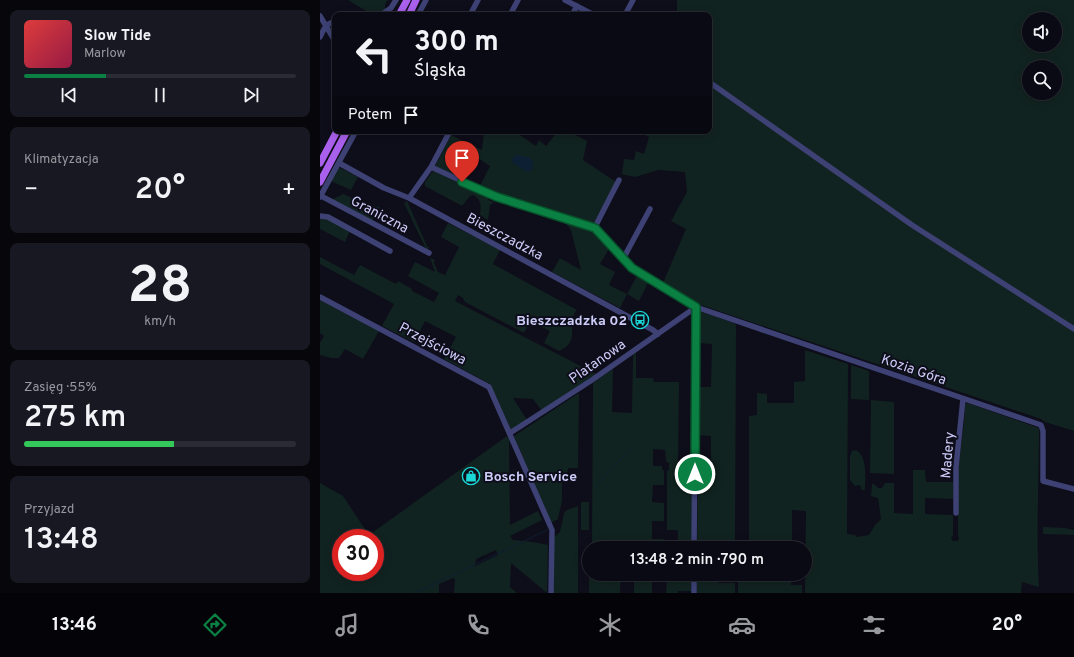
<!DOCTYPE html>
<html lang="pl">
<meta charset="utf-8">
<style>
body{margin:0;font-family:Overpass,sans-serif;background:#181822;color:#f1f3f6;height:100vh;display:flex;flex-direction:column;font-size:15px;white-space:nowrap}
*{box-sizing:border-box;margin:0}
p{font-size:13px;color:#999aa0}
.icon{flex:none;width:22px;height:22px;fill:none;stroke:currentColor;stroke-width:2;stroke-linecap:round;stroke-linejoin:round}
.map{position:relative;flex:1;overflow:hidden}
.side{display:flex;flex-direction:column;gap:10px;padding:10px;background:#06060b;width:320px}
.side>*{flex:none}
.guide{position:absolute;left:12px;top:12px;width:380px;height:122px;border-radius:8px;box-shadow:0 2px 10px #0003,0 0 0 1px #2a2b34;background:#0a0a14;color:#f1f3f6;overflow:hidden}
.tools{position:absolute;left:702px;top:12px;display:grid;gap:8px}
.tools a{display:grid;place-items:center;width:40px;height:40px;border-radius:50%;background:#0a0a14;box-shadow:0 2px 10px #0003,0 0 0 1px #2a2b34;font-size:20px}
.speed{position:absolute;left:12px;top:529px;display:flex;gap:8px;font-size:20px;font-weight:700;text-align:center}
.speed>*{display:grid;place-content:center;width:52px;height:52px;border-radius:50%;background:#0a0a14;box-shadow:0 2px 10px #0003,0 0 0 1px #2a2b34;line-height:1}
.speed .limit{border:6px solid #d22;background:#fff;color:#111}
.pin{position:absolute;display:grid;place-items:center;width:34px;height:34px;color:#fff;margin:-41px -17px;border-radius:50% 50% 50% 0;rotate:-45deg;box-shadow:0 0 4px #0007}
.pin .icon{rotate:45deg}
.me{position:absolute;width:44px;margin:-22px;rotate:0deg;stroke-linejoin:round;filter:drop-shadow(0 0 3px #0008)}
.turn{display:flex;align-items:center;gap:14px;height:84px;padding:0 16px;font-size:18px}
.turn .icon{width:52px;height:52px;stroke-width:2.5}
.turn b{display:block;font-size:28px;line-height:34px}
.then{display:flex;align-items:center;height:38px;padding:0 16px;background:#0003;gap:8px;font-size:15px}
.big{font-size:30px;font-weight:600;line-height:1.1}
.side .card{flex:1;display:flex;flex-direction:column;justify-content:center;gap:6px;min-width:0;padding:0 14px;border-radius:8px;background:#181822}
.side .dial{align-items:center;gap:0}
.dial b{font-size:52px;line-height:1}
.song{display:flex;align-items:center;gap:12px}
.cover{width:48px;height:48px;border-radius:6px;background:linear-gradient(135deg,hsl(0 70% 55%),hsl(340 70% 35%))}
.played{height:4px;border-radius:2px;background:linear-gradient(90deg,#0b8043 30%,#2a2b34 30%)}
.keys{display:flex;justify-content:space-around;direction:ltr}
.heat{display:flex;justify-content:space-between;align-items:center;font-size:22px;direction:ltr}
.charge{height:6px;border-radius:3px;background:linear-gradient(90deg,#34c759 55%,#2a2b34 0)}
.trip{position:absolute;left:262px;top:541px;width:230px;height:40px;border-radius:20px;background:#0a0a14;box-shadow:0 2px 10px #0003,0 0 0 1px #2a2b34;font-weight:600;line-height:40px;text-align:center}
.dock{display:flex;height:64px;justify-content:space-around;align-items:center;background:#040408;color:#999aa0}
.dock .icon{width:28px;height:28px}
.dock .on{color:#0b8043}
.dock b{font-size:18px;color:#f1f3f6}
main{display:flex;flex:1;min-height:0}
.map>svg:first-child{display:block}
.green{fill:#112320;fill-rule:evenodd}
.water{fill:#0d1f32}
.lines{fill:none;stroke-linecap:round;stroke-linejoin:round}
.stream{stroke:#0d1f32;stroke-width:1}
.minor{stroke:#3d4174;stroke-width:5.5}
.major{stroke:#a960ec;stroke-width:7}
.route-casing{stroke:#07532c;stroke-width:10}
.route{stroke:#0b8043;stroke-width:7}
.labels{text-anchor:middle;stroke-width:4;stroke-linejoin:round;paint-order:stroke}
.street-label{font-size:14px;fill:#ccccf9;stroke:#0e0d1a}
.poi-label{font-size:14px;font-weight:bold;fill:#ccccf9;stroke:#0e0d1a;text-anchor:end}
</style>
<main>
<section class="side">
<div class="card">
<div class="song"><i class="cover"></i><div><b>Slow Tide</b><p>Marlow</p></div></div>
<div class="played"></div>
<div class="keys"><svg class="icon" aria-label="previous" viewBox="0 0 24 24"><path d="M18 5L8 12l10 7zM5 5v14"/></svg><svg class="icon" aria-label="pause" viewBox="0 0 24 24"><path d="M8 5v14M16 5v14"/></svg><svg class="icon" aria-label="next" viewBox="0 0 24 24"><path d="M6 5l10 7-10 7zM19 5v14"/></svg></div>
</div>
<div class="card"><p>Klimatyzacja</p>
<div class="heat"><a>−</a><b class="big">20°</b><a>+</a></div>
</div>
<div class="card dial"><b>28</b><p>km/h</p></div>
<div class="card"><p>Zasięg · 55%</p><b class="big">275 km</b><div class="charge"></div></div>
<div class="card"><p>Przyjazd</p><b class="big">13:48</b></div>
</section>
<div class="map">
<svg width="754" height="593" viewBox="0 0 754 593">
<rect width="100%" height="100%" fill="#0e0d1a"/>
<path class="green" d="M28,0h40l-3,4v6l-7,4 -5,-1 -2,1z
M357,0h397v431l-29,-9 -4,-3 -346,-116 -32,-20 23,-54 -15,-8 16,-29 -2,-20 -27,-2 -23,7 -13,-3 2,-15 10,1 2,-9 8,3 5,-17 -6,-3 -1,-3h67v-116h-32zM709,19h26v26h-26zM709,67h26v26h-26z
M164,131h30l22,15 3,-6 7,6 12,-15c11,0 20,5 29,10l-4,19 33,22 -21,39 -6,3 -53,-16 -57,-20 11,-22 -22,-14 -13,25 -20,-10 16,-32 31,15z
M18,168h2l18,9 -7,13 -20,-9z
M113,171l56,25 -1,4 6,2 -4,3 -2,15 -8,-5c1,-9 2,-15 -7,-20l-3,1 -8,10 -37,-20v-4z
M23,194l29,12 8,1 -8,15 -41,-22z
M87,201l20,45 2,1 -2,4 -23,-48z
M0,217l8,1 22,13 -5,11 -25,-13z
M246,220l29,10 15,17 -10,17 15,8 -6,13 18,9 10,-18 11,7 -9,18 -12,-7 -7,14 -68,-36 8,-14 21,12 -10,-40 -4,-5z
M128,223l52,27 -7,14 84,46c-13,14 6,31 -18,41l-15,-8 6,-12 -20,-10 -6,12 -59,-31 -2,-4 -5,-3 -3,6 141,73 -54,37 -9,-12 -20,-1 14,22 -16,11 -21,-47 -46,-25 12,-22 -31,-16 -11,21 -32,-16 12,-22 -74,-40v-7l34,18 6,-10 36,19 2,-3 14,8v2l22,11 5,-9 -31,-17 7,-14 20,10 -5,-14 5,2 -1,3 4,9 7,3 14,-28 -18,-10z
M0,300l59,31 -16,28 -18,-10 -6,9h-8l-11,-3v-12l4,-7 -4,-3z
M382,312l32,11 2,2 -1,223h-38l1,-74h13v-38l-13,-1v-48h13l1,-43 -14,-1v-30z
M485,350l43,14 -1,170 8,1 2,2 12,-2 6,-10 6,-6 -3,-21 -7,-2 1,-12h2l4,4h4l3,-5h9v30l19,1v-44h12l1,12h27v17l-28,-1v16l28,1v20l-2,3 2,3h5l1,-3 -1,-3v-64l6,-48 1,-18 2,-2 72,25c0,53 -3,106 0,159l-17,-5 -1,11h-216l1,-82 -14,-1v38h-43v-132l8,-1v-22l10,1v9h27v-21l11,-1z
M316,352v26h17l1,4h25l-1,92h14v74h-14v-18h-11v-59l2,-1v-7l-3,-2 -1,-11 -12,-1v17h9v3l2,2v14h-11l-1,17 12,1v18h-12v18h12l-1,9h-71l1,-165 20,-14 -1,43 20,1 1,-58z
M531,365l18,6v29l-18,-1z
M259,393l-1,75h-10l-1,7 -5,2v23l-4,19 -7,4 -37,-87z
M551,400l23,2v72l-24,-1z
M187,436l2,3 1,86 28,-14 4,9 -32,16 3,4c12,1 23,2 35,5l-1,48 -36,-30 -1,24 7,6h-63l1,-14 -2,-1 -14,6v9h-119v-110l23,13 26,39zM21,538h34v34h-34zM176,550l2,5 -23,11 1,-7z
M536,450c12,7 9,28 9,40h-3l-2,-5 -5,1 -5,-6v-24l2,-5z
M261,502h8v28h-8z
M258,506v87h-25l1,-56 6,-5 4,-19 3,-3z
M723,527l22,1 9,2v5l-31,-1z
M269,574h32l-1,19h-31z
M314,574h29v1h-11v18h-18z
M347,574h24v17h-13v2h-12z
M377,574h21v9h17v10h-38z
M430,574h41v11h11v8h-64v-11h11z"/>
<path class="water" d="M195,155l13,2 5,4v5l-2,5 -4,1 -14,-9 -1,-3z"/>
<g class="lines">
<path class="stream" d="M275,487l36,-39
M95,593l132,-63"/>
<path class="minor" d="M245,0l29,15
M61,15l10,-7 5,-8
M98,15l8,-15
M150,15l8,-15
M190,15l8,-15
M252,15l5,-9
M305,15l8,-15
M0,16l15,25
M0,37c4,-8 6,-14 15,-15
M389,82l203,143 162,104
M19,163l45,25 25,10 244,132 5,4
M111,167l66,30 98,30 37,41 64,39 345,118 2,6v50l31,8
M1,196l108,57
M0,197l36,-66
M89,198l22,-31 19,-36
M0,216l8,1 62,34
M275,227l24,-47
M303,259l27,-50
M0,297l169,90 63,143 -1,63
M190,433l82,-53 104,-73
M636,513v-46l7,-68
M374,548l2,-241
M374,593v-19"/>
<path class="major" d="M79,15l8,-15
M89,15l7,-15
M0,163l17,-32
M0,182l27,-51"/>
</g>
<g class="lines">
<defs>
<path id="route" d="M142,182l35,15 98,31 37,40 64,39 -1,167"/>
</defs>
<use href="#route" class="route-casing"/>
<use href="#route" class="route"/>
</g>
<defs>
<symbol id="bus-ring" viewBox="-11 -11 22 22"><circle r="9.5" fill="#0e0d1a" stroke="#1ad7d6" stroke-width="1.5"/><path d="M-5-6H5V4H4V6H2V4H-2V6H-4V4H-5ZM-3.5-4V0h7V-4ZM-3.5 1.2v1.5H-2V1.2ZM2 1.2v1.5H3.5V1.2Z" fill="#1ad7d6"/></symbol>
<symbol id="shop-ring" viewBox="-11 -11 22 22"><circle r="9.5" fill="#0e0d1a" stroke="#1ad7d6" stroke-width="1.5"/><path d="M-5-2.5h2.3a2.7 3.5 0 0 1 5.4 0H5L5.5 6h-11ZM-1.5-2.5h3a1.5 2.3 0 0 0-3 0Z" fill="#1ad7d6"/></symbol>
</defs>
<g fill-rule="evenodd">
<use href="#bus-ring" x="310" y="310" width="20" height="20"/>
<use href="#shop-ring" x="141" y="466" width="20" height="20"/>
</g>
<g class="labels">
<g class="street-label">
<text transform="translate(60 214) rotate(28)" y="5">Graniczna</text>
<text transform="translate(185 236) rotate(28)" y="5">Bieszczadzka</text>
<text transform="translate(113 343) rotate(28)" y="5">Przejściowa</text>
<text transform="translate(277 361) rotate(-35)" y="5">Platanowa</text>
<text transform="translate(594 369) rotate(19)" y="5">Kozia Góra</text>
<text transform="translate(627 455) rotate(-85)" y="5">Madery</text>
</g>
<g class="poi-label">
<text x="307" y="325">Bieszczadzka 02</text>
<text x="164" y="481" text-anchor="start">Bosch Service</text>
</g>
</g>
</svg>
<div class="tools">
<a><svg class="icon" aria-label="sound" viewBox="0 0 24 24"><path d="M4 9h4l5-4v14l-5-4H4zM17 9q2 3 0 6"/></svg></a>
<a><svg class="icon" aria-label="search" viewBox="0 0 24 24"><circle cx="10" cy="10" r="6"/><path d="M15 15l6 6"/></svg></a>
</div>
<div class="speed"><div class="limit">30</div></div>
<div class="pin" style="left:142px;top:182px;background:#d93025"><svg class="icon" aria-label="arrive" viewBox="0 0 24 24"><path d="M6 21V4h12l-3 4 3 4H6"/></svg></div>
<svg class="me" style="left:375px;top:474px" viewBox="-20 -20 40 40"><circle r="17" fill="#0b8043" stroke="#fff" stroke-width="3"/><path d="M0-11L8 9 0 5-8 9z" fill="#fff"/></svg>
<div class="trip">13:48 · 2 min · 790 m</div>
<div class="guide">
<div class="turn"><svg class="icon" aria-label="left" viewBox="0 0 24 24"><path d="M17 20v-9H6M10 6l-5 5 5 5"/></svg><div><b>300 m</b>Śląska</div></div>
<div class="then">Potem<svg class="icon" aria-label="arrive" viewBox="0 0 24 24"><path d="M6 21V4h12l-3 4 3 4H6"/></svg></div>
</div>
</div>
</main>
<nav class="dock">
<b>13:46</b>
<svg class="icon on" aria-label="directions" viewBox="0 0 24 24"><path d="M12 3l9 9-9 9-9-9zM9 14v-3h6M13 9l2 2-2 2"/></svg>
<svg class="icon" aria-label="music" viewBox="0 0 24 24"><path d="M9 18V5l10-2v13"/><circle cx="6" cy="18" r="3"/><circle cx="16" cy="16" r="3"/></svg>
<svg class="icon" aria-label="phone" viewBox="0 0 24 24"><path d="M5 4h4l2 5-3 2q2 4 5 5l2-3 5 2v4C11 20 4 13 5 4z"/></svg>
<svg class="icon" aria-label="climate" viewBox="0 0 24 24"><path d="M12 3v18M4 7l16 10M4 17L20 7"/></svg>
<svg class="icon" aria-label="car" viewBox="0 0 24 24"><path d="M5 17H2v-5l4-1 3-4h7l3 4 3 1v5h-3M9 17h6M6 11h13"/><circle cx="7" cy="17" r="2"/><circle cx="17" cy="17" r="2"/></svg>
<svg class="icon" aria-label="filters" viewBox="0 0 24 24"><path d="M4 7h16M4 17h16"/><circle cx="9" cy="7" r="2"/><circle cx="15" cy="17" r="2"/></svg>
<b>20°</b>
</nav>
